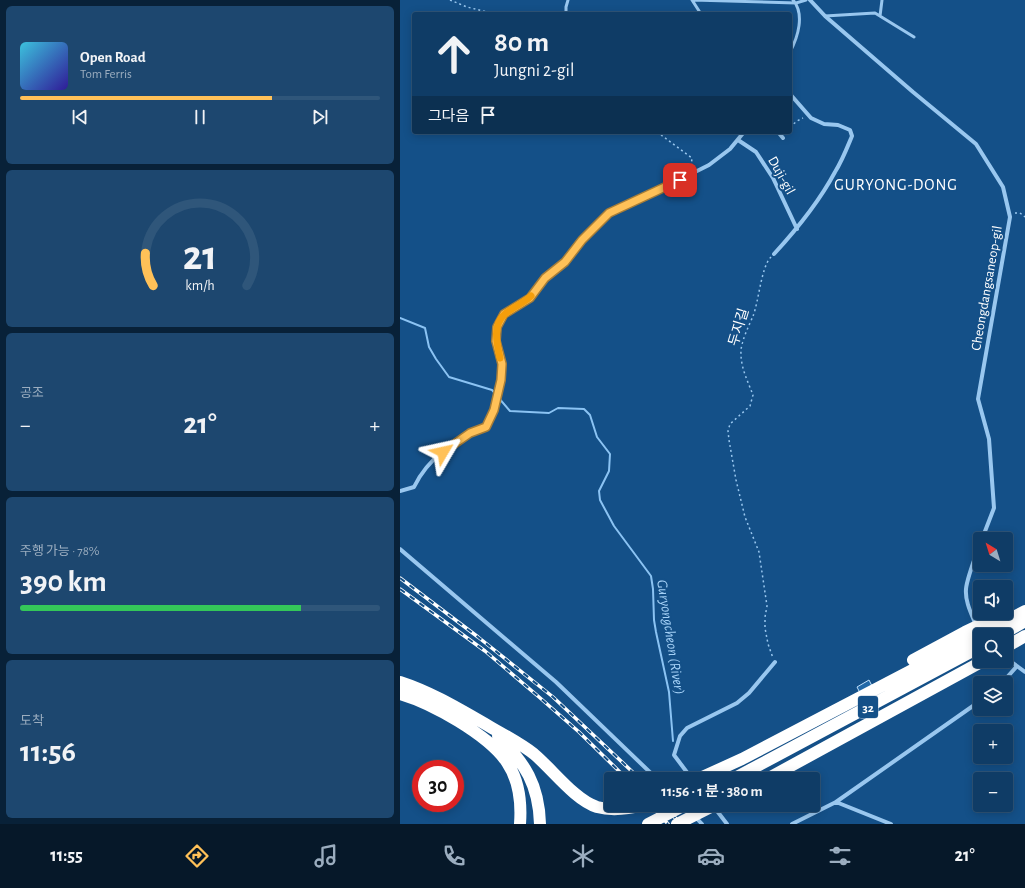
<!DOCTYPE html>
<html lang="ko">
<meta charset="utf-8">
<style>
body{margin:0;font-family:"Alegreya Sans","Noto Sans KR",sans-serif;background:#1d476f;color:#f1f3f6;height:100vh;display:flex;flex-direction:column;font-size:15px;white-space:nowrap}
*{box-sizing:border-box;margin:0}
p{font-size:13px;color:#9badbf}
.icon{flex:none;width:22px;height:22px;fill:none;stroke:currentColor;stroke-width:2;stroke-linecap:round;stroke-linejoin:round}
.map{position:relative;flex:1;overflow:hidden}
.drawer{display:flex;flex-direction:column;gap:6px;padding:6px;background:#082138;width:400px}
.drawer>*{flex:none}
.hud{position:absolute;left:12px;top:12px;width:380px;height:122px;border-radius:4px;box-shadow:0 2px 10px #0003,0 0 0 1px #2f567a;background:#0f3c66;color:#f1f3f6;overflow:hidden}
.needle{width:26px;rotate:322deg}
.fabs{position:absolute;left:573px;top:532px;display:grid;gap:8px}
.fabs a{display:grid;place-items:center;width:40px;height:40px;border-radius:4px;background:#0f3c66;box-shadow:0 2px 10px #0003,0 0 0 1px #2f567a;font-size:20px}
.speed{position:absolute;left:12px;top:760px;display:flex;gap:8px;font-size:20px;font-weight:700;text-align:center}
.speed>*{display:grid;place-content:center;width:52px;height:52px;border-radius:50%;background:#0f3c66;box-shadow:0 2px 10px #0003,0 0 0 1px #2f567a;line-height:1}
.speed .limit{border:6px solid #d22;background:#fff;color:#111}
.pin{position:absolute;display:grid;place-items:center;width:34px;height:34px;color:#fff;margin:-17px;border-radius:8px;box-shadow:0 2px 6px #0006}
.me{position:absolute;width:44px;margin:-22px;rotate:54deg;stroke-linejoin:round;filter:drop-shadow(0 0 3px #0008)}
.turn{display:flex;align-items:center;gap:14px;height:84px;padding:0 16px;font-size:18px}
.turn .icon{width:52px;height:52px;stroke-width:2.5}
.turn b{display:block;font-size:28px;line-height:34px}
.then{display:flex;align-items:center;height:38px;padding:0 16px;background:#0003;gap:8px;font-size:15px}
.big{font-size:30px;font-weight:600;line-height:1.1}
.drawer .card{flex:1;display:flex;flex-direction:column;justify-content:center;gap:6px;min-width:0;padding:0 14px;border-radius:6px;background:#1d476f}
.drawer .dial{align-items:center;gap:0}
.dial svg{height:104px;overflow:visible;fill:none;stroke:#2f567a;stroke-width:7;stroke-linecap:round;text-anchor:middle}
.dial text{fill:#f1f3f6;stroke:none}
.song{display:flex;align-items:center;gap:12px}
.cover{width:48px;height:48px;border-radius:6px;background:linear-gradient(135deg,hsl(190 70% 55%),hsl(250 70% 35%))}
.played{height:4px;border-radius:2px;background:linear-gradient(90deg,#ffc158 70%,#2f567a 70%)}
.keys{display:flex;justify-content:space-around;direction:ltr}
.heat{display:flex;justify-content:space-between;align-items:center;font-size:22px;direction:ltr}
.charge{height:6px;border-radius:3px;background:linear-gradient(90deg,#34c759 78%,#2f567a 0)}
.trip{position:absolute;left:204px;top:772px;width:216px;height:40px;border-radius:4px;background:#0f3c66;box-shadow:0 2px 10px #0003,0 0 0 1px #2f567a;font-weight:600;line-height:40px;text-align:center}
.menu{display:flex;height:64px;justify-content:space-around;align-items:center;background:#061829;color:#9badbf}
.menu .icon{width:28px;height:28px}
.menu .current{color:#ffc158}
.menu b{font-size:18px;color:#f1f3f6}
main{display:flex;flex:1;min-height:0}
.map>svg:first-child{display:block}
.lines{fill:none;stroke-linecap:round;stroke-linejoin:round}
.stream{stroke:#8bc3f3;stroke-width:2}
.building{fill:#2168a7;stroke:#bfdffb}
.path{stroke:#99c7ef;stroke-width:1.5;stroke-dasharray:2 3;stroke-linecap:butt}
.lane{stroke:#99c7ef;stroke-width:3}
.street{stroke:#99c7ef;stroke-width:4}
.highway{stroke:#fff;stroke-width:12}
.rail-casing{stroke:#fff;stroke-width:3.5}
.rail{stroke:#145088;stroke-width:2;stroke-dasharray:6;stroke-linecap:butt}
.highway-bridge{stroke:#fff;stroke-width:12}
.route-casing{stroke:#a67d39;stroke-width:10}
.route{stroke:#ffc158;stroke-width:7}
.slow{stroke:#f59e0b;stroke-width:7}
.labels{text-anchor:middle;stroke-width:4;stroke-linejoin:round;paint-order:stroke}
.shield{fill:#145088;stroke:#b8cadb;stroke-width:1}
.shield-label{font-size:13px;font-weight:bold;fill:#fff}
.street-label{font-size:14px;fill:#fff;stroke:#145088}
.water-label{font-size:15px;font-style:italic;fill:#a5d1f7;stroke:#145088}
.quarter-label{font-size:16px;letter-spacing:1px;fill:#fff;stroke:#145088}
</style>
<main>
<section class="drawer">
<div class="card">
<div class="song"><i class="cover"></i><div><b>Open Road</b><p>Tom Ferris</p></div></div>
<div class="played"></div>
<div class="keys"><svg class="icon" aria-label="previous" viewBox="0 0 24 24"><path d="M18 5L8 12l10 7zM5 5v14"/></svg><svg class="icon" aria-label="pause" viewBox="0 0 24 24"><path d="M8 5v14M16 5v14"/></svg><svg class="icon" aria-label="next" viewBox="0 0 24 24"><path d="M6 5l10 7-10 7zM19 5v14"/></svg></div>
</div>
<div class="card dial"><svg viewBox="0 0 100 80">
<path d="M14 69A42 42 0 1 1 86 69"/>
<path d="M14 69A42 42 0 0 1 8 44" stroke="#ffc158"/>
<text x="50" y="56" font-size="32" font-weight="700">21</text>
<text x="50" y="72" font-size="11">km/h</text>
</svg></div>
<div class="card"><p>공조</p>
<div class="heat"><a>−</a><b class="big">21°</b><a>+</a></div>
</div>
<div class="card"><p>주행 가능 · 78%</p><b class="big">390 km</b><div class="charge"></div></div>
<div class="card"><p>도착</p><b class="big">11:56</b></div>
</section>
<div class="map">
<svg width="625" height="824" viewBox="0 0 625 824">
<rect width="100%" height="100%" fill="#145088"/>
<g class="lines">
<path class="stream" d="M0,318l25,10 4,19 7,12 13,18 43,13 18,21 39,2 9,-5 26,1 6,6 7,22 13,17 -1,17 -10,20 1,9 14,26 37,50 2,13 1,31 2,12 13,60 4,49"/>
</g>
<path class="building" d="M469,680l4,8 -12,7 -4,-8z"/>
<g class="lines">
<path class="path" d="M50,0l17,7 28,7
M390,127l7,-6 6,-3
M257,132l35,26 -1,9
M615,213h5l5,4
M371,257c-10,10 -12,44 -18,59 -4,10 -13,27 -12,38 0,14 7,28 12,41l-3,11 -20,18 -2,7 1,9 7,40 9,37 14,35 8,54 -2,11v11l3,16 5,14"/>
<path class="lane" d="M292,0l9,14
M293,0l103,3 10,-3
M166,14v-7l2,-7
M425,16l50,-3 39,24
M480,16l2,-16
M390,52c8,-15 15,-38 3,-52
M97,398l2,-10"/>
<path class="street" d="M410,0l15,16 88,76 63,52 27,43 7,30 -32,182 11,40 5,69 -12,31
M378,132l5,6
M338,140l18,12 17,26 24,51
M374,254c23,-25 45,-52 61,-82 7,-11 12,-24 17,-36l-2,-6 -12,-5 -14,-1 -13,-6 -21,-24
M99,388l2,-8 1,-16 -6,-23 1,-14 7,-13 26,-16 15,-20 20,-16 17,-22 27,-27 32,-14 68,-34 21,-16 14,-17
M0,491l14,-4c14,-29 42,-49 72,-60l8,-17 3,-12
M0,549l156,133 101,97
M575,623c-4,-10 -10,-22 -9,-34 1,-11 10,-34 14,-45
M606,658l19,14
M602,683l15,-17
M292,779l-18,-24 6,-19 7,-8 50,-25 12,-10 26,-31
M436,802l55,22
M286,807l16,17
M314,807l13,17
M392,824l44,-22 144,-101"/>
<path class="highway" d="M601,635l24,-14
M606,647l19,-11
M513,660l52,-28 40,-19
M0,682c31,10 59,27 87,43 17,10 33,18 47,29 19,16 41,46 63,53 15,4 31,2 46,-2
M0,694c21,6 40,16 58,27 44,27 66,49 62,103
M98,736c27,27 41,49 42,88
M298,779l44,-20 283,-148
M333,779l247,-132
M367,779l216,-118"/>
<defs>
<path id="rail" d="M0,578l78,59 75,60 87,82
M0,589l85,62 54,46 40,35 48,47
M251,805l17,19
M263,805l18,19"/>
</defs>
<use href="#rail" class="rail-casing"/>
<use href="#rail" class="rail"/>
<path class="highway-bridge" d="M248,824l37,-19
M277,824l38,-19"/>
</g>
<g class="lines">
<defs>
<path id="route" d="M43,452l27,-19 16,-6 8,-17 7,-30 1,-16 -6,-23 1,-14 7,-13 26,-16 15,-20 20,-16 17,-22 27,-27 71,-33"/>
</defs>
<use href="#route" class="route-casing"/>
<use href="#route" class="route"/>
<path class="slow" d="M100,358c-3,-14 -8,-33 5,-44 8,-7 19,-11 26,-18"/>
</g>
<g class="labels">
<rect class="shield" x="458" y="696" width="20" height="22" rx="3"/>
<g class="shield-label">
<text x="468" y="712">32</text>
</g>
<g class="street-label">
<text transform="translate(382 175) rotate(61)" y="5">Duji-gil</text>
<text transform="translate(586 288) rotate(-80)" y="5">Cheongdangsaneop-gil</text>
<text transform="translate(338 327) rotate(-73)" y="5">두지길</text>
</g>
<g class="water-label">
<text transform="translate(271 637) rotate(81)" y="5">Guryongcheon (River)</text>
</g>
<g class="quarter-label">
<text x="496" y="190">GURYONG-DONG</text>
</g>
</g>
</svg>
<div class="fabs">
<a><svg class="needle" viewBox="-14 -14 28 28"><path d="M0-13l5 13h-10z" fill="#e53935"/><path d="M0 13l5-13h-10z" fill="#9badbf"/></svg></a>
<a><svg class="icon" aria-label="sound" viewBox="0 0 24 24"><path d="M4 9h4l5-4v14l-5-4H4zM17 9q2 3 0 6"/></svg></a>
<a><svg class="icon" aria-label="search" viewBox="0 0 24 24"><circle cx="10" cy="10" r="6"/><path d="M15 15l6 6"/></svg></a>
<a><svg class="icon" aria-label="layers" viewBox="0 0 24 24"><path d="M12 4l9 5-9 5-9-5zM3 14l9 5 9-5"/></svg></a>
<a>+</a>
<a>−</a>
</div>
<div class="speed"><div class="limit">30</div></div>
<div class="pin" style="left:280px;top:180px;background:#d93025"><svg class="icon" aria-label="arrive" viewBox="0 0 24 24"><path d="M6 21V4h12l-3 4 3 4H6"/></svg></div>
<svg class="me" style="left:43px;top:452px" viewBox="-20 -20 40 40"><path d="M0-17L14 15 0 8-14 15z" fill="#ffc158" stroke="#fff" stroke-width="4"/></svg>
<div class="trip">11:56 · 1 분 · 380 m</div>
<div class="hud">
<div class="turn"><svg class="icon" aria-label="ahead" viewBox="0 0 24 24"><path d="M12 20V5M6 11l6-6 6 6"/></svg><div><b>80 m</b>Jungni 2-gil</div></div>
<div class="then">그다음<svg class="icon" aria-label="arrive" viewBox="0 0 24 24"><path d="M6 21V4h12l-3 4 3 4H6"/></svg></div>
</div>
</div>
</main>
<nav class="menu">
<b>11:55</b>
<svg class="icon current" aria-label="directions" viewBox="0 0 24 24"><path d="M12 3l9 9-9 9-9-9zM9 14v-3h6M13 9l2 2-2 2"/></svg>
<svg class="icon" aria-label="music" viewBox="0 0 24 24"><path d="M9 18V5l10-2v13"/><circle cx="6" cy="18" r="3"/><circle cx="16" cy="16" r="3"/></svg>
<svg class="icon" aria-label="phone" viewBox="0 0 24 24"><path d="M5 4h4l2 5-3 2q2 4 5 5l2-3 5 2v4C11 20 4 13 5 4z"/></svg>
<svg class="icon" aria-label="climate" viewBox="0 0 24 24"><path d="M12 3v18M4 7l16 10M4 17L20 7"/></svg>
<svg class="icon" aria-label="car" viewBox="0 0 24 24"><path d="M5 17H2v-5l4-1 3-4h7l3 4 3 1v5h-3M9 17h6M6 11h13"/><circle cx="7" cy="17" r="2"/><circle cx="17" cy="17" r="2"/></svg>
<svg class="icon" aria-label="filters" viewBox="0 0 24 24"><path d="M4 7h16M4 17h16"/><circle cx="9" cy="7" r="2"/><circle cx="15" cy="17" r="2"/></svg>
<b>21°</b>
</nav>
